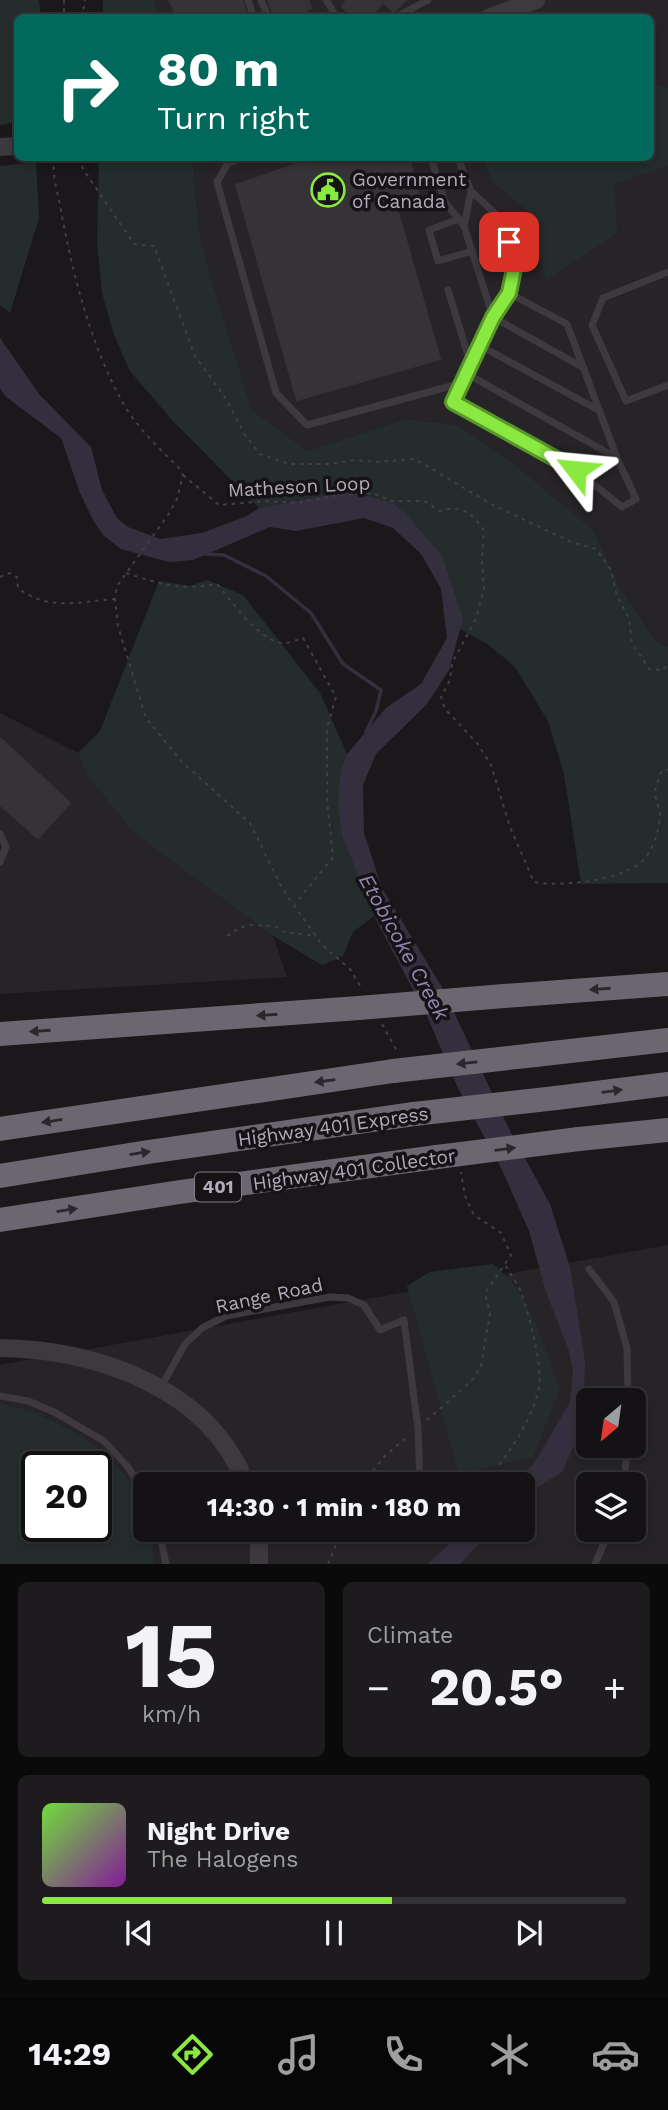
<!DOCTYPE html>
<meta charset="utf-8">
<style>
body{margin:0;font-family:"Work Sans",sans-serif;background:#1d1b1d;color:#f1f3f6;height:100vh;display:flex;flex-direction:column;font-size:26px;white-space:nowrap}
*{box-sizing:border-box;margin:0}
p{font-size:23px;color:#9d9ea0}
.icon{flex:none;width:38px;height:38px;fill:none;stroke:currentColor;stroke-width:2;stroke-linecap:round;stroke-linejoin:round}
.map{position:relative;height:1564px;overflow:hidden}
.sheet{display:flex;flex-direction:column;gap:18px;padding:18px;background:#0b0a0b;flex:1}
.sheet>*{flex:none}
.guide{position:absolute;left:14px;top:14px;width:640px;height:147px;border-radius:10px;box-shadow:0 4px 10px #0003,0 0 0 2px #333234;background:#00695c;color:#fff;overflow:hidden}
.needle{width:46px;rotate:209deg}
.buttons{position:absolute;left:576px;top:1388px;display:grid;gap:14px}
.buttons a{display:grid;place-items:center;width:70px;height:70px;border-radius:10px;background:#141214;box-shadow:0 4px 10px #0003,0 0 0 2px #333234;font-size:35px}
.speed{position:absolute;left:21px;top:1451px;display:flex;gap:14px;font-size:35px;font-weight:700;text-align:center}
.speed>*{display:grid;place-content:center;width:91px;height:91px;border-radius:50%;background:#141214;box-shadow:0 4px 10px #0003,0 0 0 2px #333234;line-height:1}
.speed .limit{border:4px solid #111;border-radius:10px;background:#fff;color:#111}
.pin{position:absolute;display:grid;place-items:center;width:60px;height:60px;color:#fff;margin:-30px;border-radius:14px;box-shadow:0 4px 10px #0006}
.me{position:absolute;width:77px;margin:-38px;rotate:299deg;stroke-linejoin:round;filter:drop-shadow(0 0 5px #0008)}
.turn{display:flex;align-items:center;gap:24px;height:147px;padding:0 28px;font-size:32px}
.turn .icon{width:91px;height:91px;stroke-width:2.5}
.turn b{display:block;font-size:49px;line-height:60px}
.big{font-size:52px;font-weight:700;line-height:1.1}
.sheet .tile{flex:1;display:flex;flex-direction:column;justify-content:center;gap:10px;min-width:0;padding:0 24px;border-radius:10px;background:#1d1b1d}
.sheet .dial{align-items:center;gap:0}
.dial b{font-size:91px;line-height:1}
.song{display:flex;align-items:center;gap:21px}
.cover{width:84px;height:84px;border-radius:10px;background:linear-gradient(135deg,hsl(100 70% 55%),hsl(290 70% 35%))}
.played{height:7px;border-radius:4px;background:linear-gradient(90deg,#8ae941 60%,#333234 60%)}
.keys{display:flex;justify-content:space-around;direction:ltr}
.heat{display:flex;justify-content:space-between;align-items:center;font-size:38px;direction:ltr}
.sheet .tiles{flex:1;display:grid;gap:18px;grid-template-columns:1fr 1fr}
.tile:last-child{grid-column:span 2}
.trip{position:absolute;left:133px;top:1472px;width:402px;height:70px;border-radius:10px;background:#141214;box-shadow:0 4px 10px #0003,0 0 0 2px #333234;font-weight:700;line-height:70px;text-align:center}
.tabs{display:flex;height:112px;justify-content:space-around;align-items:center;background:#080708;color:#9d9ea0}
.tabs .icon{width:49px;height:49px}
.tabs .current{color:#8ae941}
.tabs b{font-size:32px;color:#f1f3f6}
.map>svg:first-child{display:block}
.built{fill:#272427;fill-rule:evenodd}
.green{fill:#242d2c;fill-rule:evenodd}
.water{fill:#342f3e}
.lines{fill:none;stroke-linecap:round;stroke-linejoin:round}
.stream{stroke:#342f3e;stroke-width:3.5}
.building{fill:#363336;stroke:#363236;stroke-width:2}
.path{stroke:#433f46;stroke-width:2;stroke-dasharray:3.5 5;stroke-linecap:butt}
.service{stroke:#3d393f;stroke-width:7}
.tertiary{stroke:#3d393f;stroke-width:18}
.motorway{stroke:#6c6670;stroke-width:24}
.motorway-bridge{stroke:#6c6670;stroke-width:24}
.oneway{fill:#2b282c}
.route-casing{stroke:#5a972a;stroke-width:18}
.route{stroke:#8ae941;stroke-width:12}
.labels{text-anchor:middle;stroke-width:7;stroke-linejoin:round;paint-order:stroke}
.shield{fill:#151315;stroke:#847d88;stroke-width:2}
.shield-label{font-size:18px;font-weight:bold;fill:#b3abb9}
.poi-label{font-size:19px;fill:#b3abb9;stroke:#151315;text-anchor:start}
.street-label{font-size:19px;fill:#b3abb9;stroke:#151315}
.water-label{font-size:21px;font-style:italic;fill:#9584b2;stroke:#151315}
</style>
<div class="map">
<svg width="668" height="1564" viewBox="0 0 668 1564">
<rect width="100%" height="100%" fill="#1a181a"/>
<path class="built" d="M154,0h514v647l-12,-6 -34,-50 -29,-61 -80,-67 -56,-38 -51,-6 -98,32 -56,-41 -41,-132 -13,-53 -5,-67h458v-140h-491z
M0,713l78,40 9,23 48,58 138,102 14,41 -287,17z
M668,1245v319h-668v-199zM588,1400h46v46h-46zM37,1466h59v60h-59zM145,1484h378v46h-378zM588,1484h46v46h-46z"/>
<path class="green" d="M0,0h39l2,17 -23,1 -1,104 -17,3z
M103,0h51l6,17h-57z
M651,84l17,4v78l-54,18 3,49 -71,47 -19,-70 -34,-28 -11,-24h169z
M99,158h94l5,67 13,53 41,132 56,41 98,-32 51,6 56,38 80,67 29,61 34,50 12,6v236l-87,1 -17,-110 -16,-53 -33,-54 -26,-22 -38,-21 -9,-67 -93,-66 -90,17 -88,-89 -41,-48 -16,-36 -12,-42 -5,-50z
M36,162l3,56 -29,95 -10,-8v-139z
M207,580l36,15 77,98 27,61 -6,15 1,67 32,80 -21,16 -10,24 -21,9 -49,-29 -138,-102 -48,-58 -9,-23 22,-22 59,-150 31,5z
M493,1264c37,28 51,83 67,125l-27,68 -74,17 -52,-188 23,-14z
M0,1403c58,13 145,58 145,127h5l4,34h-154zM37,1466h59v60h-59z"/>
<path class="water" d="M0,338l39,56 52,53 11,43 15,28 11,9 32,12 42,-6 45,-17 12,-8 90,-17 45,13 12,10 36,42 21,63 -14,51 -22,34 -51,50 -13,31 1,48 18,55 61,101 67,142 40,73 20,63 15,94 -2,65 -21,46 -39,24v-12h-11l21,-19 37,-63 3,-31 -4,-20 -23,-59 -17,-61 -27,-61 -45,-84 -30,-70 -53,-100 -32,-80 -4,-34 3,-33 6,-15 39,-46 35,-24 26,-46 -6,-49 -20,-35 -28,-26 -29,-10 -68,13 -26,-4 -77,33 -24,2 -48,-13 -17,-13 -10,-14 -14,-29 -19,-55 -56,-42 -5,-8z
M463,1530h29l-32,34h-32z"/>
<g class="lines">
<path class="stream" d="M204,554l20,1 42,21 45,37 32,51 38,26 -5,21 -10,21"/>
</g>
<path class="building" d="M169,0h73l5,16 -69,2z
M268,0h40l3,8 -20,10h-16z
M347,0h59l-13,12 -10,-10 -13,16h-17l-11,-12z
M314,158h95l11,40 -24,7 44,154 -143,41 -61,-215z
M0,738l70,65 -32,35 -38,-33z"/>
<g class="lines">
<path class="path" d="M64,0v18
M82,18l3,-18
M55,158c-4,15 2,32 5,47 12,67 30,139 63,198 14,25 36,45 56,65l4,7 -6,24 -9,16 -51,71 -2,13 3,27 28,92 35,43 69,62 33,67 40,56 27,23 12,20
M79,158l4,11 51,75 20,2 41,110 31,43 19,36 15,19 29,10h40l26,-4 21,2 39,-3 76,45 80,38 25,7 15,21 6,26 12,22 3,25 17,26 14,1 5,-6
M183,475l36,30 47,-4 32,2 40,-8 35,-2 18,8h33l15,10c23,-7 32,2 45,19l-2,30 2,29 -8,30 -24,44 -2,17 -9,17 4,12 32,34 14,22 19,62 24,55c28,5 83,-1 106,-19 12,-9 18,-30 20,-44 1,-9 -5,-18 -5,-27 1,-6 5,-15 6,-21l7,-1
M126,573c35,11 53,18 91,11 15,17 40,55 64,59 6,1 15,-3 22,-5l33,59 -9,31v71l6,58 -38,47
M0,577l10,-4 7,4 1,11c29,23 61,14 96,11
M227,936l12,-8 10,-3 26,1 9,6 32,4
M382,1024l16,29
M427,1420l33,-29 15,-14 6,-11 9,-53 -5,-20 26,-38 -10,-22 -27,-18 -9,-19 -4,-24
M499,1465c18,-24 34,-49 40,-78 4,-21 -10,-71 -17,-92 -3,-10 -11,-19 -16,-29
M362,1484l23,-28 22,-19
M328,1564l14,-34"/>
<path class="service" d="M248,0l6,18
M261,0l8,18
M326,0l11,18
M314,16v2
M394,18l34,-18
M244,158l-16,5 -11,19 59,211 31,32 155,-42
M431,158l14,44 19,24 29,91 -40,85 123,68 46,37 14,-8 -19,-41 -50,-134 -58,-31 -16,24
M458,158l13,33 -7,35
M471,191l32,30 12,43 -6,29
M459,219l-30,11 9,31 35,-10
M668,272l-65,26 -11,27 34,76 42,-16
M448,290l22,72
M493,317l91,51
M479,345l121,66
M467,374l150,84
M0,834l6,13 -6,15
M589,1269l25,33 13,46 1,52
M160,1389l25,-45 17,-16 24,-12 104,-19 18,1 16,7 16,25 24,-10 14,108 2,56
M0,1396l28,5 26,11 50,29 23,25 18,27
M624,1484l3,-38
M159,1530l7,34
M595,1564l15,-34"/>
<path class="tertiary" d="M488,18l48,-18
M0,147l18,-1
M0,1348c96,1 209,40 246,136
M259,1530v34"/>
<path class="motorway" d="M504,996l164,-12
M0,1034l359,-26
M535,1055l133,-15
M556,1098l112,-14
M0,1129l393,-58
M579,1139l89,-9
M0,1176l148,-24 266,-38
M0,1220l180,-28 257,-35"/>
<path class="motorway-bridge" d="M359,1008l145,-12
M393,1071l142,-16
M414,1114l142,-16
M437,1157l142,-18"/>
</g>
<defs><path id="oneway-solid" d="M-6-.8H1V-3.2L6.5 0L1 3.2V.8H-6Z" transform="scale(1.75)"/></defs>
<g class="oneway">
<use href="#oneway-solid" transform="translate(600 989) rotate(176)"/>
<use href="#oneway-solid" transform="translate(267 1015) rotate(176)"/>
<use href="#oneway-solid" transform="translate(40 1031) rotate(176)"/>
<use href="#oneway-solid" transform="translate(467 1063) rotate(174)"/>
<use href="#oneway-solid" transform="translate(325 1081) rotate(172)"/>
<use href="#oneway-solid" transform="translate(612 1091) rotate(-7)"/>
<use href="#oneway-solid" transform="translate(52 1121) rotate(171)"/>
<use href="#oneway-solid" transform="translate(505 1149) rotate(-7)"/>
<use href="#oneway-solid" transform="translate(140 1153) rotate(-9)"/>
<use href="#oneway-solid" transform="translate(67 1210) rotate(-9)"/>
</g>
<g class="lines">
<defs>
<path id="route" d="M509,242l6,22 -6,29 -16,24 -40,85 123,68"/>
</defs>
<use href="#route" class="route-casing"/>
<use href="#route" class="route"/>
</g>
<defs>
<symbol id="civic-ring" viewBox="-11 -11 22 22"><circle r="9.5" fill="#151315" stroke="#8ae941" stroke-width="1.5"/><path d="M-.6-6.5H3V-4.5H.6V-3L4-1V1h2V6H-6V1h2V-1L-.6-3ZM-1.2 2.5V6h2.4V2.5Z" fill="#8ae941"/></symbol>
</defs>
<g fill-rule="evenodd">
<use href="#civic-ring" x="309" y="171" width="38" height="38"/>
</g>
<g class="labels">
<rect class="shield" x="195" y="1172.5" width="46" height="29" rx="5"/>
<g class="shield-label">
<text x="218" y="1193">401</text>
</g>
<g class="poi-label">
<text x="352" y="186">Government<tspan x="352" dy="22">of Canada</tspan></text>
</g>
<g class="street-label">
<text transform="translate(299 486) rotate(-3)" y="7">Matheson Loop</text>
<text transform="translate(333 1126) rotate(-8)" y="7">Highway 401 Express</text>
<text transform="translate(354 1169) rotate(-8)" y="7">Highway 401 Collector</text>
<text transform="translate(269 1295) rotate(-12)" y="7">Range Road</text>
</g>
<g class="water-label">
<text transform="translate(404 947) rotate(61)" y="7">Etobicoke Creek</text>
</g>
</g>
</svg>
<div class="buttons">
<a><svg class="needle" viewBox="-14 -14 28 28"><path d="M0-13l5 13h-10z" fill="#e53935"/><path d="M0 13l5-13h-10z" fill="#9d9ea0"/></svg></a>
<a><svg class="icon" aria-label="layers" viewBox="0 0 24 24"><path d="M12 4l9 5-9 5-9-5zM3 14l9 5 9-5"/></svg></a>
</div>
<div class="speed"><div class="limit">20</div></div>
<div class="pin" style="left:509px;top:242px;background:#d93025"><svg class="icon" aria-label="arrive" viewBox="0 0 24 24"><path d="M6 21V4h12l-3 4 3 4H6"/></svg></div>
<svg class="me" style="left:576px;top:470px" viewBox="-20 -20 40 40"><path d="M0-17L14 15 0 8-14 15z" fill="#8ae941" stroke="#fff" stroke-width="4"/></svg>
<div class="trip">14:30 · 1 min · 180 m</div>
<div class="guide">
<div class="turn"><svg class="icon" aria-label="right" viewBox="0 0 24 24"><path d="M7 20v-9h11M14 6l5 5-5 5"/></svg><div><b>80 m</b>Turn right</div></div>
</div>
</div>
<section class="sheet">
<div class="tiles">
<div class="tile dial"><b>15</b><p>km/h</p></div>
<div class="tile"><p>Climate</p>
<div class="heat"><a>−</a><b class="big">20.5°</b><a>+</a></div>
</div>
<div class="tile">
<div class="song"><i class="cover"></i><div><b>Night Drive</b><p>The Halogens</p></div></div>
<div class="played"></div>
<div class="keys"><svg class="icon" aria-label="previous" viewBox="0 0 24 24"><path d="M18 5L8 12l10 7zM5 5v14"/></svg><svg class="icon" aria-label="pause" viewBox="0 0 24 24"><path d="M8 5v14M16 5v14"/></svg><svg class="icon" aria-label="next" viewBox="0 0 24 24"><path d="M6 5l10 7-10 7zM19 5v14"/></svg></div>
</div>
</div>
</section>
<nav class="tabs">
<b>14:29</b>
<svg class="icon current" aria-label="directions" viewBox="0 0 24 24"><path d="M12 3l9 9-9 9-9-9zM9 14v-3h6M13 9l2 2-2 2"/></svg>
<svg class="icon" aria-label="music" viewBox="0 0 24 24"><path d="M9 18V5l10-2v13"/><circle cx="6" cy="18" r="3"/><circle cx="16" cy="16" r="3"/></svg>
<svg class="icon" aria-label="phone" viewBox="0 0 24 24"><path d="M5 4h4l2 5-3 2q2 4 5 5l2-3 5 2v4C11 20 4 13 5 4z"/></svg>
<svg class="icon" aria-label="climate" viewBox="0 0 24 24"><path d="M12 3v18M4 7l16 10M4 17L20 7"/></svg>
<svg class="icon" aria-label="car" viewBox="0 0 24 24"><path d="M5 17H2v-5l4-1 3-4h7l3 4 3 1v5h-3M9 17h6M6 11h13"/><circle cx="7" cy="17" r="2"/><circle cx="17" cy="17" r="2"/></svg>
</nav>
